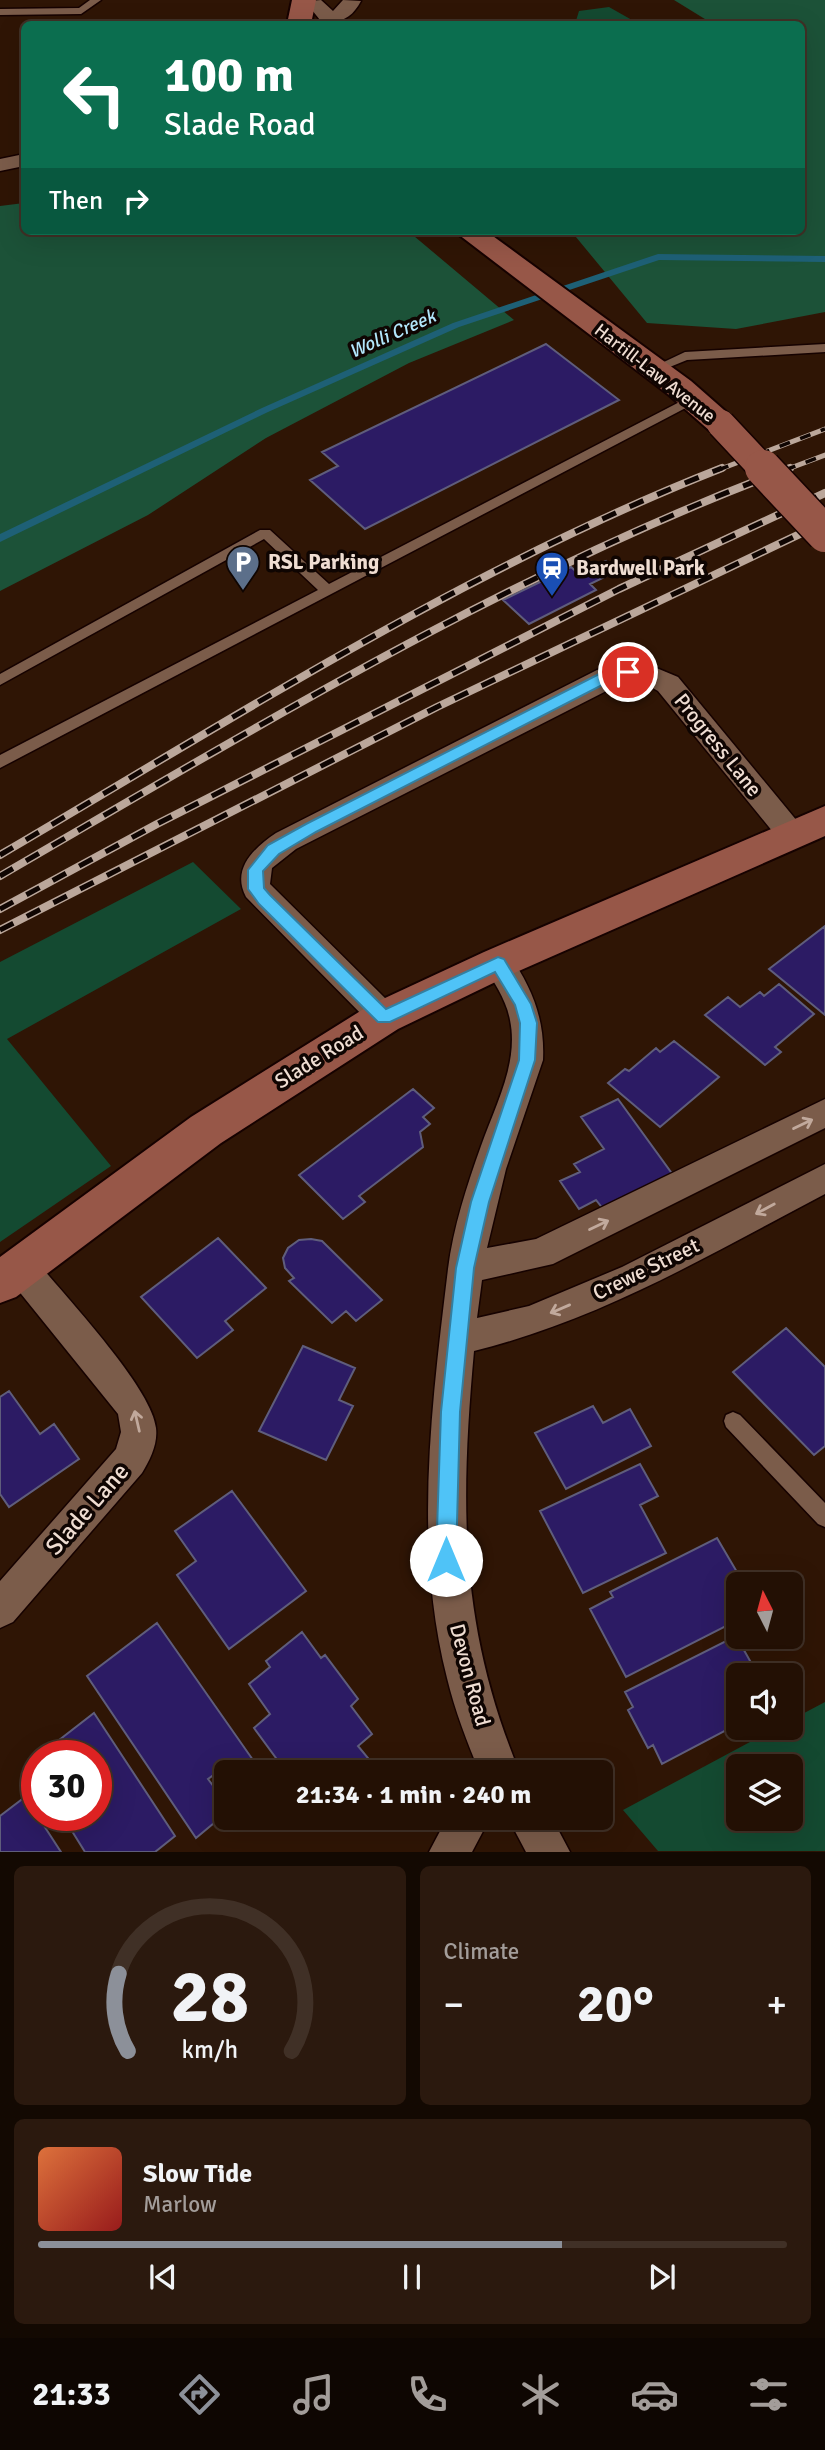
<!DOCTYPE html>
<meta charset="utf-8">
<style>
body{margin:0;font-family:Signika,sans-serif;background:#2b190e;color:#f1f3f6;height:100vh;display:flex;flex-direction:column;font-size:26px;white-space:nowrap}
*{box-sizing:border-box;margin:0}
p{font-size:23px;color:#a39d9a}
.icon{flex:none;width:38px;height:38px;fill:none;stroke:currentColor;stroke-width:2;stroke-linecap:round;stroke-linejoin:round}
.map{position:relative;height:1852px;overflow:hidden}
.details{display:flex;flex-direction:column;gap:14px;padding:14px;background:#130902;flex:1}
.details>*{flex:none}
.banner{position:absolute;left:21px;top:21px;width:784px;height:214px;border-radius:10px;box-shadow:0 7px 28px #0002,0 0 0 2px #403026;background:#0b6e4f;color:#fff;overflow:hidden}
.needle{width:46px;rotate:354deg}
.fabs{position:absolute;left:726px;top:1572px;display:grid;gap:14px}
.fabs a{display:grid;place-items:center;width:77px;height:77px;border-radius:10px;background:#231004;box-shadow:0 7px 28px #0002,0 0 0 2px #403026;font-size:35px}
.speed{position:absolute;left:21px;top:1740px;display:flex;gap:14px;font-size:35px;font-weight:700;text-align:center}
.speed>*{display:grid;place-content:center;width:91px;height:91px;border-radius:50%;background:#231004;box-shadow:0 7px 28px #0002,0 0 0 2px #403026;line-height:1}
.speed .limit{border:10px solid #d22;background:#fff;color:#111}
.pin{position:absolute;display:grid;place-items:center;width:60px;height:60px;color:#fff;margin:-30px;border:4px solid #fff;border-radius:50%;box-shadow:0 2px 7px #0007}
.me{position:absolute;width:77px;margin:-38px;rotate:0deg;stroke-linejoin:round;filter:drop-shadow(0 0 5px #0008)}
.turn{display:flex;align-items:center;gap:24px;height:147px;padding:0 28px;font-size:32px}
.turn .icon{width:91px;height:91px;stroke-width:2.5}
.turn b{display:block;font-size:49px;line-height:60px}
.then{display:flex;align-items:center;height:66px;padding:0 28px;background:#0003;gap:14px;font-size:26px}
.big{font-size:52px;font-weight:700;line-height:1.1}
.details .card{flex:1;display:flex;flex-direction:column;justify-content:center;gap:10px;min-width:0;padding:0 24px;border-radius:10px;background:#2b190e}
.details .dial{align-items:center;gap:0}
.dial svg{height:182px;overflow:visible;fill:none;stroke:#403026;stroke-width:7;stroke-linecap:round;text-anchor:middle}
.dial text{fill:#f1f3f6;stroke:none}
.song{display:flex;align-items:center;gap:21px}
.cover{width:84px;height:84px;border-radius:10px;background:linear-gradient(135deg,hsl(20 70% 55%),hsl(0 70% 35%))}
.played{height:7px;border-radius:4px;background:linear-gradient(90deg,#8c9099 70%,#403026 70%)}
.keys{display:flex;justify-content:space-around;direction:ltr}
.heat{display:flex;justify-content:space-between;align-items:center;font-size:38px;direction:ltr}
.details .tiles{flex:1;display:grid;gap:14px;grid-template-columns:1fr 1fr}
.card:last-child{grid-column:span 2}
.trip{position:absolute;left:214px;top:1760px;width:399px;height:70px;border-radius:10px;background:#231004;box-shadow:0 7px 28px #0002,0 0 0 2px #403026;font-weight:700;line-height:70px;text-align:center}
.tab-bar{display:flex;height:112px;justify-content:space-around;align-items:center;background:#0e0602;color:#a39d9a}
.tab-bar .icon{width:49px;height:49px}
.tab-bar .current{color:#8c9099}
.tab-bar b{font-size:32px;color:#f1f3f6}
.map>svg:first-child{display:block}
.green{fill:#144a31;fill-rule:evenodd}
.forest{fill:#1c5238}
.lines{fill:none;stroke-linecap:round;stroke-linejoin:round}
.stream{fill:#1e6076;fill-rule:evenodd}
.building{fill:#2c1b64;stroke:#5f5d7c;stroke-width:2}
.service-casing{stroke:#160200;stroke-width:3}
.minor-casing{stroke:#160200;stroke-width:3}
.secondary-casing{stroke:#160200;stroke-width:4}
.service{fill:#7b5c4a;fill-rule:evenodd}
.minor{fill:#7b5c4a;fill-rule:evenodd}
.secondary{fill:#975748;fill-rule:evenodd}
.rail-far1-casing{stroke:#bba79b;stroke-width:5}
.rail-casing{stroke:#bba79b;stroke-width:8}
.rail-far1{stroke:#0f0502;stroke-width:3.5;stroke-dasharray:11;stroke-linecap:butt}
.rail{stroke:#0f0502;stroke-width:5;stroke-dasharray:15;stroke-linecap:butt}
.secondary-bridge-far1-casing{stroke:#160200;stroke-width:31;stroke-linecap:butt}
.secondary-bridge-casing{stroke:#160200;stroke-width:39;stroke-linecap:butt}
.secondary-bridge-far1{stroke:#975748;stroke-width:28}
.secondary-bridge{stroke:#975748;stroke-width:36}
.oneway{stroke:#c1a99c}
.route{fill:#4fc3f7;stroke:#337fa1;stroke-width:2}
.labels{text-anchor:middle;stroke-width:7;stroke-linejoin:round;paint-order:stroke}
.far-street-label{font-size:18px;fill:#efddd2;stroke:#0f0502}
.far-water-label{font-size:19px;font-style:italic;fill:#b2e6fb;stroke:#0f0502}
.poi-label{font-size:21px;font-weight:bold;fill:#efddd2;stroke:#0f0502;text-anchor:start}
.street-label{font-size:21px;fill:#efddd2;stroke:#0f0502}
.near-street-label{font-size:24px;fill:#efddd2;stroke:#0f0502}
</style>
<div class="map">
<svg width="825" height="1852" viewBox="0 0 825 1852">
<rect width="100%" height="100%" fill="#2f1505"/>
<path class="green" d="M609,7l30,17h-64l4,-13z
M193,862l48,47 -234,130 104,127 -111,76v-280z
M825,1702v149h-167l-35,-41 155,-83h13v-7zM738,1766h53v52h-53z"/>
<path class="forest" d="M674,0h151v312l-89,17 -89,-6 -76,-92h231v-115l4,-33 -4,-3v-56h-89z
M24,203v28h384l106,89 -105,43 -143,75 -118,77 -148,76v-385z"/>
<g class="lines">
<path class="stream" d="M658,254l167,2v6l-166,-2 -200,67 -191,85 -268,130v-8l262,-126 191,-85z"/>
</g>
<path class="building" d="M546,344l73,56 -254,129 -55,-49 28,-14 -16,-14z
M606,561l11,10 -27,13 6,6 -67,34 -26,-24 68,-33 8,7z
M825,926v89l-56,-46z
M779,984l35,30 -39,33 6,5 -16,13 -60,-50 23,-18 12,10 20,-15 4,4z
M674,1041l45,36 -59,50 -52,-44 17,-14 4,2 27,-23 4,4z
M413,1089l21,19 -11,9 7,7 -10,8 3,15 -64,49 6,6 -22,17 -44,-44z
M618,1099l55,76 -69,35 -8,-10 -17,9 -19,-28 20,-9 -6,-8 30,-15 -23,-32z
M218,1238l48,50 -41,33 8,9 -36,28 -56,-61z
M311,1239l11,2 60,59 -26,21 -10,-10 -14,12 -43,-42 5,-3 -9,-10 -2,-10 5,-10 11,-8z
M786,1328l39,39v79l-11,9 -81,-83z
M303,1346l52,22 -16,32 14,6 -27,54 -67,-29z
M9,1391l31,43 14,-10 25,35 -70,48 -9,-13v-97z
M593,1406l10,17 27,-14 21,37 -85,43 -31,-56z
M640,1464l18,32 -18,9 26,48 -83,40 -43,-82z
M232,1491l74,100 -77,58 -52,-74 19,-14 -21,-30z
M717,1538l27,46h-6v36l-112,57 -36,-68 23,-12 -3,-5z
M157,1623l96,137 -15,13h-12l-3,13 -8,-12 -7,5 18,24v10l-30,25 -109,-162z
M302,1632l19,26 4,-3 33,44 -7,7 21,28 -14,12 10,12 -18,15h-63l-33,-45 16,-14 -21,-30 21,-17 -4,-6z
M736,1636l22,39h-20v49l-76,40 -9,-19 -5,3 -20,-38 5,-3 -8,-15z
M94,1713l81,123 -20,16h-70l-23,-37h34v-60h-35l-7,-11z
M25,1797l12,18 24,37h-61v-36z"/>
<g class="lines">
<defs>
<path id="service" d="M90,0h11l-20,14 -81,1v-6l79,-1z
M825,344v8l-138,8 -32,13 -6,-4 36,-17z
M693,395l6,4 -2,3 -697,366v-13l318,-165 -54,-51 -264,146v-11l260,-144h10l59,54z
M733,1412l7,3 85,88v24l-7,-3 -92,-97 -2,-6 2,-6z"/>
<path id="minor" d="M321,0l12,11 10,-11 18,1c-9,17 -21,24 -41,19l-12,-15 3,-4z
M24,154v12l-24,5v-12z
M630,663l24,4 24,10 124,150 4,8 -4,8 -10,3 -10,-3 -124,-152 -14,-8h-22l-326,166 -24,19 -2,16 125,124 4,9 -4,9 -11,4 -11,-4 -127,-129c-15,-28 8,-49 30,-64l321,-163z
M498,951l11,3c23,34 36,65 34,106l-37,109 -19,79 49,-9 289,-140v29l-272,136 -71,16 -5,38 52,-12 93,-39 203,-103v30c-114,60 -225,126 -351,157 -14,155 -15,276 46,422h-40c-13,-31 -25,-62 -33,-95 -34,-133 -15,-276 1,-409 5,-41 19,-84 33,-123 14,-40 38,-83 29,-126 -4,-22 -17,-38 -27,-57l4,-9z
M21,1253l12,4c29,36 119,130 123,171 2,16 -6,32 -14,45l-129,149 -13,6v-47l116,-132 5,-17 -3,-18 -109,-135 -5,-11 5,-11z
M447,1818h43l-18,34h-43z
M508,1818h44l18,34h-44z"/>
<path id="secondary" d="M292,0h24l-5,24h-24z
M454,231h32l205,150 41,36 4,7 -4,7 -11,3 -11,-3 -41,-36z
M825,806v30l-313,138 -114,55 -177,114 -205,154 -16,6v-46l191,-140 179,-112 114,-53z"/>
</defs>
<use href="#service" class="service-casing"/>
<use href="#minor" class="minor-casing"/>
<use href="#secondary" class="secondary-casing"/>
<use href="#service" class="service"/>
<use href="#minor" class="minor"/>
<use href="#secondary" class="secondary"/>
<defs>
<path id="rail-far1" d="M718,470l107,-41
M785,470l40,-15"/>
<path id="rail" d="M0,855c236,-138 467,-287 722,-387
M0,876c257,-149 511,-304 790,-408
M0,909l157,-85 462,-235 206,-96
M0,930l437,-223 388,-185"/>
</defs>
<use href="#rail-far1" class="rail-far1-casing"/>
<use href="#rail" class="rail-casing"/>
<use href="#rail-far1" class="rail-far1"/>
<use href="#rail" class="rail"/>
<defs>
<path id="secondary-bridge-far1" d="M721,424l43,46"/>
<path id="secondary-bridge" d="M763,468l62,66"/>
</defs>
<use href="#secondary-bridge-far1" class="secondary-bridge-far1-casing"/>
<use href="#secondary-bridge" class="secondary-bridge-casing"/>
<use href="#secondary-bridge-far1" class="secondary-bridge-far1"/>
<use href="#secondary-bridge" class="secondary-bridge"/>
</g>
<defs><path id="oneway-shaft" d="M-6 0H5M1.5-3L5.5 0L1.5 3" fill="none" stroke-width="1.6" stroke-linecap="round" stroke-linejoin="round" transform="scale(1.75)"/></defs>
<g class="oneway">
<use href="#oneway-shaft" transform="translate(803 1124) rotate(-26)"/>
<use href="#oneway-shaft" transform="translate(765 1209) rotate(152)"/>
<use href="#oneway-shaft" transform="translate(599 1225) rotate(-26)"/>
<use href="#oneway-shaft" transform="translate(560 1309) rotate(157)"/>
<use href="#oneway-shaft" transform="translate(137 1421) rotate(-103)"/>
</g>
<path class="route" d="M628,667l7,5 -2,4 -23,5 -294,151 -37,22 -16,17 1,17 6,7 116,114 112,-52 6,2 27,45 6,19 -2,37 -46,142 -15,66 -14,144 -4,148 -3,7 -7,3 -7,-3 -3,-7 5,-148 15,-144 15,-66 48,-142 1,-37 -5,-18 -20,-33 -105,50h-12l-119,-118 -11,-15v-19l20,-25 38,-21 295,-151z"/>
<defs>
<symbol id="parking-pin" viewBox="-11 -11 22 30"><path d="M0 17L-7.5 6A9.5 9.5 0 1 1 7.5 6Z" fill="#5c6f8a" stroke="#0f0502"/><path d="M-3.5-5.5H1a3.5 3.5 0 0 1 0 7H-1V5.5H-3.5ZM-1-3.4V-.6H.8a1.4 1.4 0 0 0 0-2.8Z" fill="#fff"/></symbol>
<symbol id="station-pin" viewBox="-11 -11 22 30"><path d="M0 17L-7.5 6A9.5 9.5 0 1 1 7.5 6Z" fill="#1a4fb4" stroke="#0f0502"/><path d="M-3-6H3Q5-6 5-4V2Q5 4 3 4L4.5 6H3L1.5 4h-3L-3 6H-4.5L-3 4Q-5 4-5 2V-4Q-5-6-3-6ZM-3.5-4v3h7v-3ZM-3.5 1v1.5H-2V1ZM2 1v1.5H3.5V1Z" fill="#fff"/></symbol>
</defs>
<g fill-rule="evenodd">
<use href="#parking-pin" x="224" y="543" width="38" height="52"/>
<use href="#station-pin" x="533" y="549" width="38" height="52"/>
</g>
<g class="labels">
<g class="far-street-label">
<text transform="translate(655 373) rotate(38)" y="6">Hartill-Law Avenue</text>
</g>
<g class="far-water-label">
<text transform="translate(392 333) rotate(-24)" y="7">Wolli Creek</text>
</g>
<g class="poi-label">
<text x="268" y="569">RSL Parking</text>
<text x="576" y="575">Bardwell Park</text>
</g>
<g class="street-label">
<text transform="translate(718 745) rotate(51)" y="7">Progress Lane</text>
<text transform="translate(319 1057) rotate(-32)" y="7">Slade Road</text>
<text transform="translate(646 1269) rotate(-26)" y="7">Crewe Street</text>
<text transform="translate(470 1675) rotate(75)" y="7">Devon Road</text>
</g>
<g class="near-street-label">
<text transform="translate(87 1509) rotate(-49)" y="8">Slade Lane</text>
</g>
</g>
</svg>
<div class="fabs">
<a><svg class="needle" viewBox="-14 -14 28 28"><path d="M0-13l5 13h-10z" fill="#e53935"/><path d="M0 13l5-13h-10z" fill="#a39d9a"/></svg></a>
<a><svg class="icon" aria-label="sound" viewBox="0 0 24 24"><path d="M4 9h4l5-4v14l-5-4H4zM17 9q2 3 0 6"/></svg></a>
<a><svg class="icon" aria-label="layers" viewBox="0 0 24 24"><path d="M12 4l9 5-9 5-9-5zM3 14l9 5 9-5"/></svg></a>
</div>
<div class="speed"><div class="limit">30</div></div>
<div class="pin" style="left:628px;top:672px;background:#d93025"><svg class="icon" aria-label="arrive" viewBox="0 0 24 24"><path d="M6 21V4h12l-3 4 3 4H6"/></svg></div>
<svg class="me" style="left:446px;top:1560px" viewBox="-20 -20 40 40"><circle r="19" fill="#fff"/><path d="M0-13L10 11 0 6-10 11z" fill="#4fc3f7"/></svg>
<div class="trip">21:34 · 1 min · 240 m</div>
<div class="banner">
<div class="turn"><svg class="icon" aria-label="left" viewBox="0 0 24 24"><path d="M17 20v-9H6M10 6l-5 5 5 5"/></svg><div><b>100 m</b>Slade Road</div></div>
<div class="then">Then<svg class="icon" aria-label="right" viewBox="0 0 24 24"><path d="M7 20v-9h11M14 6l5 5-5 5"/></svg></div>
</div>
</div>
<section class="details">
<div class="tiles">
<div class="card dial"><svg viewBox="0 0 100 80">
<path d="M14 69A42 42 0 1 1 86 69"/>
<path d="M14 69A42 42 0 0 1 10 35" stroke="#8c9099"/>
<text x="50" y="56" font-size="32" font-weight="700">28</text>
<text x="50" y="72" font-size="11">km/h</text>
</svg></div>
<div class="card"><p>Climate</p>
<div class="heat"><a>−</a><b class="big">20°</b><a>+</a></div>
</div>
<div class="card">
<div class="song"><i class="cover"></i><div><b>Slow Tide</b><p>Marlow</p></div></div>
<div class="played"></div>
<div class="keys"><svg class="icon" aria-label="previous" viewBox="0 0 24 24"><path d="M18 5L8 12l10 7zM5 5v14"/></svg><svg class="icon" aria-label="pause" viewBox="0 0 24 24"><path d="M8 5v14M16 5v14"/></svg><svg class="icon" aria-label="next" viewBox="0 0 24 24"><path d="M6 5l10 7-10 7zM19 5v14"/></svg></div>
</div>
</div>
</section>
<nav class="tab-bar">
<b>21:33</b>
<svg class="icon current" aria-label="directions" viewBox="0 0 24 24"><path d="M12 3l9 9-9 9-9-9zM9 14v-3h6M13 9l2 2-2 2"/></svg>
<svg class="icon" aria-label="music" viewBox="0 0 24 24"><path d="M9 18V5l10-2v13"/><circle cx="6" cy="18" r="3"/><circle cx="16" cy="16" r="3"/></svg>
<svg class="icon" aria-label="phone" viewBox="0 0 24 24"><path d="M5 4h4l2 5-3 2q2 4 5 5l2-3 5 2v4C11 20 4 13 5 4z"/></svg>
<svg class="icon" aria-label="climate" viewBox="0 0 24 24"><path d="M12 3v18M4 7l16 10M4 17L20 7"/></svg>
<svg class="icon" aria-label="car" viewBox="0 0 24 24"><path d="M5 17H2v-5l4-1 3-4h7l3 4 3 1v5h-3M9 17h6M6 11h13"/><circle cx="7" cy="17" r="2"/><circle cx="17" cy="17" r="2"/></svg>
<svg class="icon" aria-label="filters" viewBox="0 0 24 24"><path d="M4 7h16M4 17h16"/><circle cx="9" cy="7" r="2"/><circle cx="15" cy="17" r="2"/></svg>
</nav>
